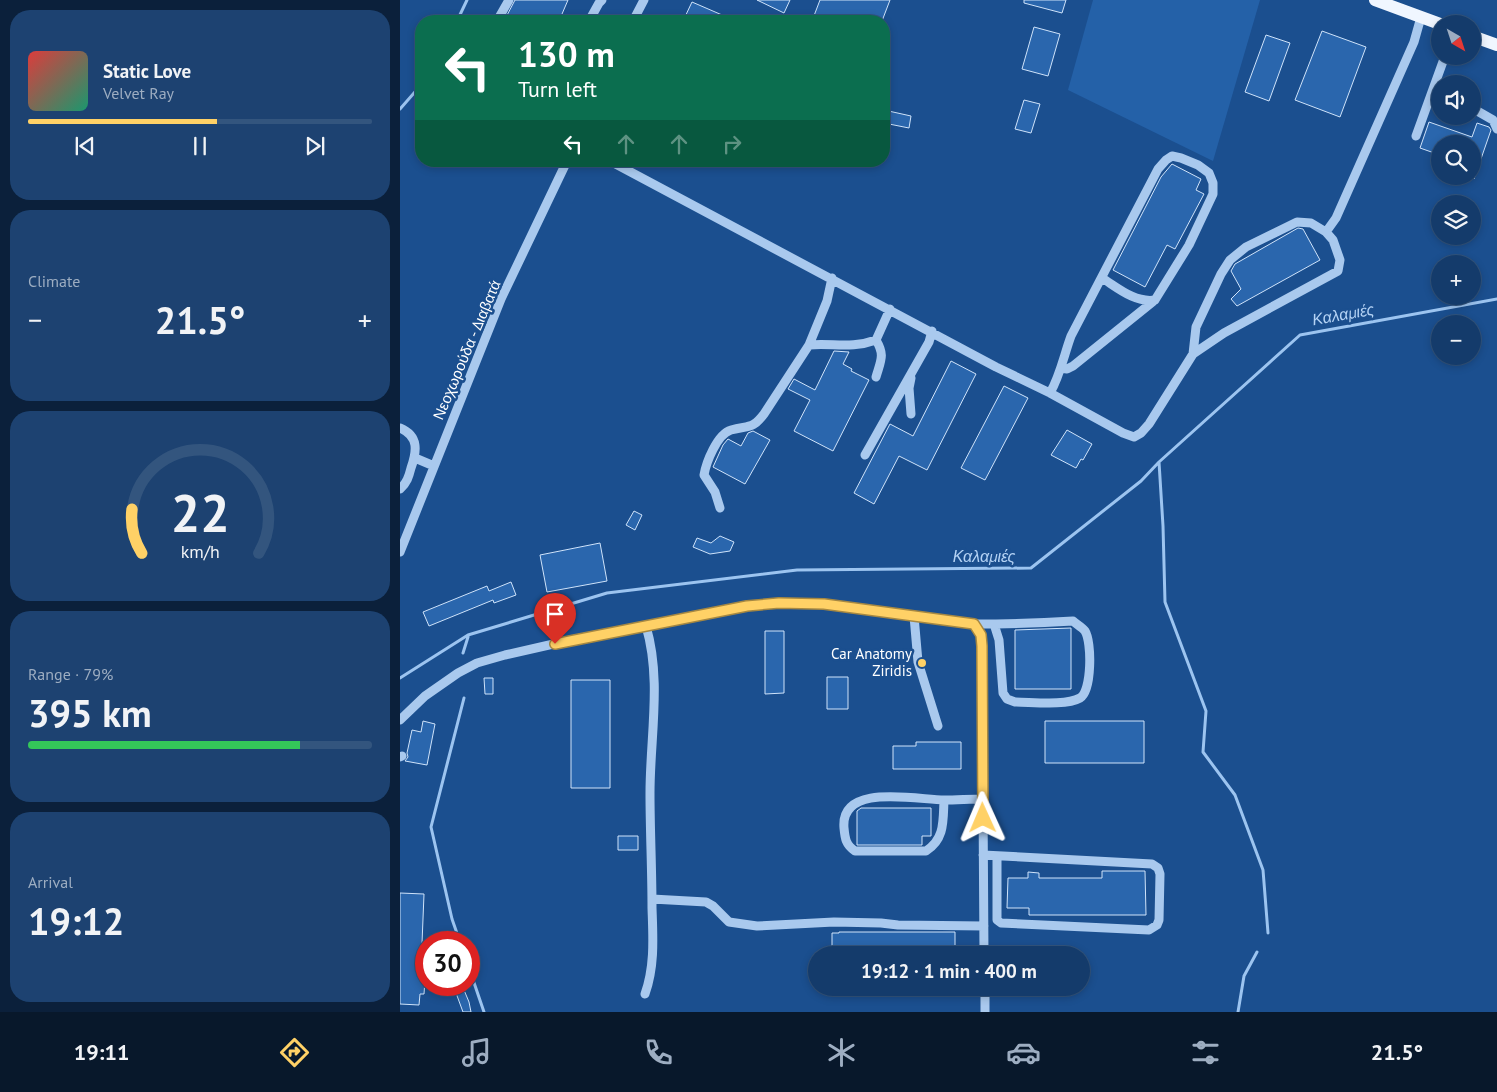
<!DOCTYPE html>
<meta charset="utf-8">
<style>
body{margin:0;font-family:"PT Sans",sans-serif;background:#1d4271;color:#f1f3f6;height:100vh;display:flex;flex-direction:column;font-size:19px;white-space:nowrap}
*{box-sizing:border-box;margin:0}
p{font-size:16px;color:#9dadc1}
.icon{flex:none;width:28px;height:28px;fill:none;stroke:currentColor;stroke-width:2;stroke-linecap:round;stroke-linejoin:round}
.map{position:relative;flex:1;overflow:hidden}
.details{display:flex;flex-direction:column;gap:10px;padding:10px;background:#0b203b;width:400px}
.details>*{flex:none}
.guide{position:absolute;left:15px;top:15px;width:475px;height:152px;border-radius:20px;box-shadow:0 2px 8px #0003,0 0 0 1px #33557e;background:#0b6e4f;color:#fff;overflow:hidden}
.needle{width:32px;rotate:141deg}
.fabs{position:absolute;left:1031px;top:15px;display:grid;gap:10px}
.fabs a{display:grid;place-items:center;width:50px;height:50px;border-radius:50%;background:#143b6b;box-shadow:0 2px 8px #0003,0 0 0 1px #33557e;font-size:25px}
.speed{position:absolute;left:15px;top:931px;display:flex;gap:10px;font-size:25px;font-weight:700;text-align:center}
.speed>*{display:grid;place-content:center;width:65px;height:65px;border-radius:50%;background:#143b6b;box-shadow:0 2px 8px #0003,0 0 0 1px #33557e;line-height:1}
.speed .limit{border:8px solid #d22;background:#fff;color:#111}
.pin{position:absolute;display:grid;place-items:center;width:42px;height:42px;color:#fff;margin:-51px -21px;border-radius:50% 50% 50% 0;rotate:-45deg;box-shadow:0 0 5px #0007}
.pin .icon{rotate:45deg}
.me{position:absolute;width:55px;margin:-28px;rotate:359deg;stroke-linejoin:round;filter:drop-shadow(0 0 4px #0008)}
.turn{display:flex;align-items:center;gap:18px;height:105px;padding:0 20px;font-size:22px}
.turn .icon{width:65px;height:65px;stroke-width:2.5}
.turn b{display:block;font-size:35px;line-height:42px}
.lanes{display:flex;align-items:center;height:48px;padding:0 20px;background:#0003;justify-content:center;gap:25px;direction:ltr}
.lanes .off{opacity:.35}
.big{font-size:38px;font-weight:800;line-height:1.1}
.details .card{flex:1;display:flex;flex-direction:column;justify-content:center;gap:8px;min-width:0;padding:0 18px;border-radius:20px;background:#1d4271}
.details .dial{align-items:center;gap:0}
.dial svg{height:130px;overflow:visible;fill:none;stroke:#33557e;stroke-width:7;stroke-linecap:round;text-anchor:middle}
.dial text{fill:#f1f3f6;stroke:none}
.song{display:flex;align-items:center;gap:15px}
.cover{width:60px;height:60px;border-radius:8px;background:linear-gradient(135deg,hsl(0 70% 55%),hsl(160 70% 35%))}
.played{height:5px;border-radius:2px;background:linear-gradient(90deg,#ffd166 55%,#33557e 55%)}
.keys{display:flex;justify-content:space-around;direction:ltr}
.heat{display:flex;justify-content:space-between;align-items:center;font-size:28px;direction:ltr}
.charge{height:8px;border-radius:4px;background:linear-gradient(90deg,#34c759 79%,#33557e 0)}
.trip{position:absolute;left:408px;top:946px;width:282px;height:50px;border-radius:25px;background:#143b6b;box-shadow:0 2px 8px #0003,0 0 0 1px #33557e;font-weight:800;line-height:50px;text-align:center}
.tabs{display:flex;height:80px;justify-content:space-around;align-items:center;background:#08182b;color:#9dadc1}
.tabs .icon{width:35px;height:35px}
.tabs .on{color:#ffd166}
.tabs b{font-size:22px;color:#f1f3f6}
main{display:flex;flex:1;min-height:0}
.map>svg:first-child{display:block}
.green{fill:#2461a8}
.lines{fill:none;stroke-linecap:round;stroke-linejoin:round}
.stream{stroke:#9cc4f0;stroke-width:3}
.building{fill:#2a66ad;stroke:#cfe3fa}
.minor{stroke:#a9c9ee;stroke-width:9}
.major{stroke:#f0f6ff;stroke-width:12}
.route-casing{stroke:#a68842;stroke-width:12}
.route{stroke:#ffd166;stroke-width:9}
.poi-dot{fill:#ffd166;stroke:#1b4f8f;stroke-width:2}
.labels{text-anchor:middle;stroke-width:5;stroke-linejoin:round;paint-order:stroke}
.street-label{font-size:15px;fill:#fff;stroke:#1b4f8f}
.poi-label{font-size:15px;fill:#fff;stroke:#1b4f8f;text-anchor:end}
.water-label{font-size:16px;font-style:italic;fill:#b5d3f5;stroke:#1b4f8f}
</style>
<main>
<section class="details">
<div class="card">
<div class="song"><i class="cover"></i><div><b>Static Love</b><p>Velvet Ray</p></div></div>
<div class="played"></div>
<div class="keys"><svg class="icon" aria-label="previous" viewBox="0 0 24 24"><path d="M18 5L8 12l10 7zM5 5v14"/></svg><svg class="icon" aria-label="pause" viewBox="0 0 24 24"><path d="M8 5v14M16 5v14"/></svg><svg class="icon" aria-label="next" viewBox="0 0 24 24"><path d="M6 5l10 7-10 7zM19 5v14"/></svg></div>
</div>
<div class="card"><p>Climate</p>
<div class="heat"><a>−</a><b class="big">21.5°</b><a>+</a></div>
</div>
<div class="card dial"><svg viewBox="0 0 100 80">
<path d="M14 69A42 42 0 1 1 86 69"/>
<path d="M14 69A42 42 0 0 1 8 42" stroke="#ffd166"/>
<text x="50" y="56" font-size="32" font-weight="700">22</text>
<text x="50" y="72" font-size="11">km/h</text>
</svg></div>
<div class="card"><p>Range · 79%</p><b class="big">395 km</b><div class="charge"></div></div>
<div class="card"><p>Arrival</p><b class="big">19:12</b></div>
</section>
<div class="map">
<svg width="1097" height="1012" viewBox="0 0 1097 1012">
<rect width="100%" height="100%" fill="#1b4f8f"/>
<path class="green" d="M693,0h167l-47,161 -145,-71z"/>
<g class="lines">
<path class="stream" d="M57,21l10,-21
M0,109l21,-24
M759,462l4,64 2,76 41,109 -3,41 32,43 28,75 5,63
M63,653l5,-16
M0,678l68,-43 139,-42 190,-23 234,-2 110,-87 18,-19 141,-127 197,-36
M60,942l-8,-23 -21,-92 33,-129
M69,968l15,44
M838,1012l6,-36 13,-24"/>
</g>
<path class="building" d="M115,0h53l-9,21h-55z
M357,0h33l-6,13z
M420,0h70l-8,21h-70z
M624,0h42l-4,13 -38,-10z
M292,2l44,19h-53z
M634,27l26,7 -12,42 -26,-7z
M922,31l44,16 -26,70 -45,-17z
M866,35l24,8 -21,58 -24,-9z
M624,100l16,4 -9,29 -16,-4z
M484,110l27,6 -2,12 -25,-5z
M1029,122l43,15 5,-14 12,4 2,3 -17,49 -2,-35h-32v11l-20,-7z
M772,164l29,15 -5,11 8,4 -29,55 -8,-4 -22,42 -32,-17 48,-93z
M898,228l5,1 17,31 -83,46 -6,-7 10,-10 -10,-18 4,-7z
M434,351l15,1 -6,12 9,5 -1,2 18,9 -36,71 -39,-20 16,-31 -22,-11 6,-10 21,11z
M551,361l25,13 -49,96 -28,-14 -25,48 -20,-11 36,-69 23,12z
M604,386l24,12 -43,82 -24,-12z
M667,430l25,14 -9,16 -2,-1 -5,9 -25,-13z
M353,431l17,9 -25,44 -32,-17 10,-22 5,-6 13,7 7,-13z
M234,511l8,4 -7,15 -9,-5z
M320,536l14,6 -4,9 -20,3 -17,-7 4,-9 14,5z
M200,543l7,38 -60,11 -7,-37z
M111,582l5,13 -22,8 -1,-3 -64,26 -6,-14 64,-26 2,5z
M671,628v61h-56v-59z
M365,631h19v62l-19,1z
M427,677h21v32h-21z
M84,678h9v16h-8z
M171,680h39v108h-39z
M23,721l12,3 -8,41 -22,-4 3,-4 -1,-4 5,-23 9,2z
M645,721h99v42h-99z
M516,742h45v27h-68v-23h23z
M461,808h70v28h-9v9h-65v-34z
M218,836h20v14h-20z
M702,871h43l1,44h-117v-7h-22l1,-30h20v-6l11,1v5h63z
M0,893l24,1 -3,74h5v13l-1,-1 -1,14h-4l-1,11 -19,-1z
M439,932h116v20l-123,-1v-18h7z
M64,990l5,12 2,10h-8l-7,-19z"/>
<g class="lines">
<path class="minor" d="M97,21l12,-21
M189,21l10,-18 3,-3
M233,21l11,-21
M1072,108l21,12 4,9
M1016,136l29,-80
M210,161l386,206 54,26 73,40 11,4 7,-4 8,-9 44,-70 3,-27 25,-53 9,-14 16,-13 51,-25 14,1 15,9 7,8 7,20 -2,11 -114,62 -31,21
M926,232l10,-14 78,-176 7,-25
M702,278c16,10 33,25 53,22
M409,345c25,-2 42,4 67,-5
M476,377c5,-17 9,-22 0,-37l14,-31
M511,378l-2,10 2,26
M650,393c10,-17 14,-38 21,-57l87,-167 8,-9 6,-4 9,2 17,7 11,8 4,10v11l-24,51 -34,55 -82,66 -6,3 -6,-1
M0,428c19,8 17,23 11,40 -2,8 -4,15 -11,21
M465,455l64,-113 3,-11
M15,458l19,8
M320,508l-5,-16 -11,-17c2,-12 13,-41 27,-45 17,-5 21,0 33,-16l45,-69 18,-44 5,-23
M0,552l101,-253 66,-138
M514,616l4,46 20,64
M574,624c33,0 66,-1 99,-3 3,3 9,6 12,10 7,11 7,60 -5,67 -14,8 -48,4 -65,4l-8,-3 -4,-6 -4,-53 -5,-16
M0,720l25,-24 33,-23 19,-10 28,-8 66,-15 176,-34 32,-3 45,1 150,20 7,11 1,11 2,309
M0,757l2,-1
M544,800c-1,21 1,39 -18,51h-71c-9,-6 -10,-12 -11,-23 -4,-46 74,-28 100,-28 13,0 26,-1 39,-1
M583,855l20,1 149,8 6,4 2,6 -1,46 -2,5 -8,5 -148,-7 -4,-3v-64
M252,899l54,3 7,4 16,16 28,4 77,-4 47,1 17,2 86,1
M585,988v24
M245,994c10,-28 8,-57 7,-86 0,-39 -2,-77 -2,-115 0,-56 12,-113 -4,-167"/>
<path class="major" d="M975,0l65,24
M1072,36l25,9"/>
</g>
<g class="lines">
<defs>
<path id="route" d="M155,644l192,-38 32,-3 45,1 150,20 7,11 1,11 1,172"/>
</defs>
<use href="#route" class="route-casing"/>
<use href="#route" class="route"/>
</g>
<circle class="poi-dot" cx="522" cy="663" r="5"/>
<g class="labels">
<g class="street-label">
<text transform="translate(67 350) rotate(-67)" y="5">Νεοχωρούδα - Διαβατά</text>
</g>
<g class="poi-label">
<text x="512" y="659">Car Anatomy<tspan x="512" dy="17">Ziridis</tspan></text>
</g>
<g class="water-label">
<text transform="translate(943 314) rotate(-10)" y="6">Καλαμιές</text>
<text x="584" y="562">Καλαμιές</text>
</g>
</g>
</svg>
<div class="fabs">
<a><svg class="needle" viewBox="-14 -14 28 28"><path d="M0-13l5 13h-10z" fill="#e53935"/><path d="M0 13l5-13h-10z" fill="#9dadc1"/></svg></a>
<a><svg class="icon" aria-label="sound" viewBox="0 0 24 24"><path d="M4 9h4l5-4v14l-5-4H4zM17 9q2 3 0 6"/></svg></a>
<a><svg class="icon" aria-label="search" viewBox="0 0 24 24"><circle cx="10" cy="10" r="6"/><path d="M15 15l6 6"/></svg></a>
<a><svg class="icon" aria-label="layers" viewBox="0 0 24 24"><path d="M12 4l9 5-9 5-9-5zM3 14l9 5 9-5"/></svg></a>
<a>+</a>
<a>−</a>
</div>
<div class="speed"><div class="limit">30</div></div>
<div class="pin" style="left:155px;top:644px;background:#d93025"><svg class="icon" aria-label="arrive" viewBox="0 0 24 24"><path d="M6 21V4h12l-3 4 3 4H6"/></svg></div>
<svg class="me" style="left:583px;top:818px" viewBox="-20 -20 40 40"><path d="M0-17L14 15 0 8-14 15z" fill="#ffd166" stroke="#fff" stroke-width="4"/></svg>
<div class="trip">19:12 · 1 min · 400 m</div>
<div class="guide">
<div class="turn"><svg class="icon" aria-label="left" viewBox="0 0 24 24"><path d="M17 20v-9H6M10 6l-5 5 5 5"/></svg><div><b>130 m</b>Turn left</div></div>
<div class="lanes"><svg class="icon" aria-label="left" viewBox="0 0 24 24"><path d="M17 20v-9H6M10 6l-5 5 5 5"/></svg><svg class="icon off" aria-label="ahead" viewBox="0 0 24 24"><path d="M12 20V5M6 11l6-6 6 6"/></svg><svg class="icon off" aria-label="ahead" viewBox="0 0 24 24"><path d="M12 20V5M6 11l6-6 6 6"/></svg><svg class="icon off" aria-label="right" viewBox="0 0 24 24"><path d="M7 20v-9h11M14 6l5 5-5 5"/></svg></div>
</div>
</div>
</main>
<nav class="tabs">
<b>19:11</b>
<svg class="icon on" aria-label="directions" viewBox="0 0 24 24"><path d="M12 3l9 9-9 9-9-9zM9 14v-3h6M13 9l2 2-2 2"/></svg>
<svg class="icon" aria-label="music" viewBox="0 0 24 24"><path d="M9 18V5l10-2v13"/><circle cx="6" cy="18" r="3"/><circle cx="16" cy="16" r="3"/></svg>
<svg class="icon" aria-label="phone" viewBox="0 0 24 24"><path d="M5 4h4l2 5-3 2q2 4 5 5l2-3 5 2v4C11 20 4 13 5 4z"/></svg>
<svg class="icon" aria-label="climate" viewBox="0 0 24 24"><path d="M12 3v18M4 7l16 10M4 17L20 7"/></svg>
<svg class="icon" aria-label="car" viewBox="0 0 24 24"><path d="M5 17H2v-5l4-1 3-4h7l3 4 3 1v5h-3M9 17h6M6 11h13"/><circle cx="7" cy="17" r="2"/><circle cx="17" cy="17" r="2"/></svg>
<svg class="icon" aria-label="filters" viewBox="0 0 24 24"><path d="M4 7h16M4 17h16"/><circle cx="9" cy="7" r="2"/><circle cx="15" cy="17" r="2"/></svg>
<b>21.5°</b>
</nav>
